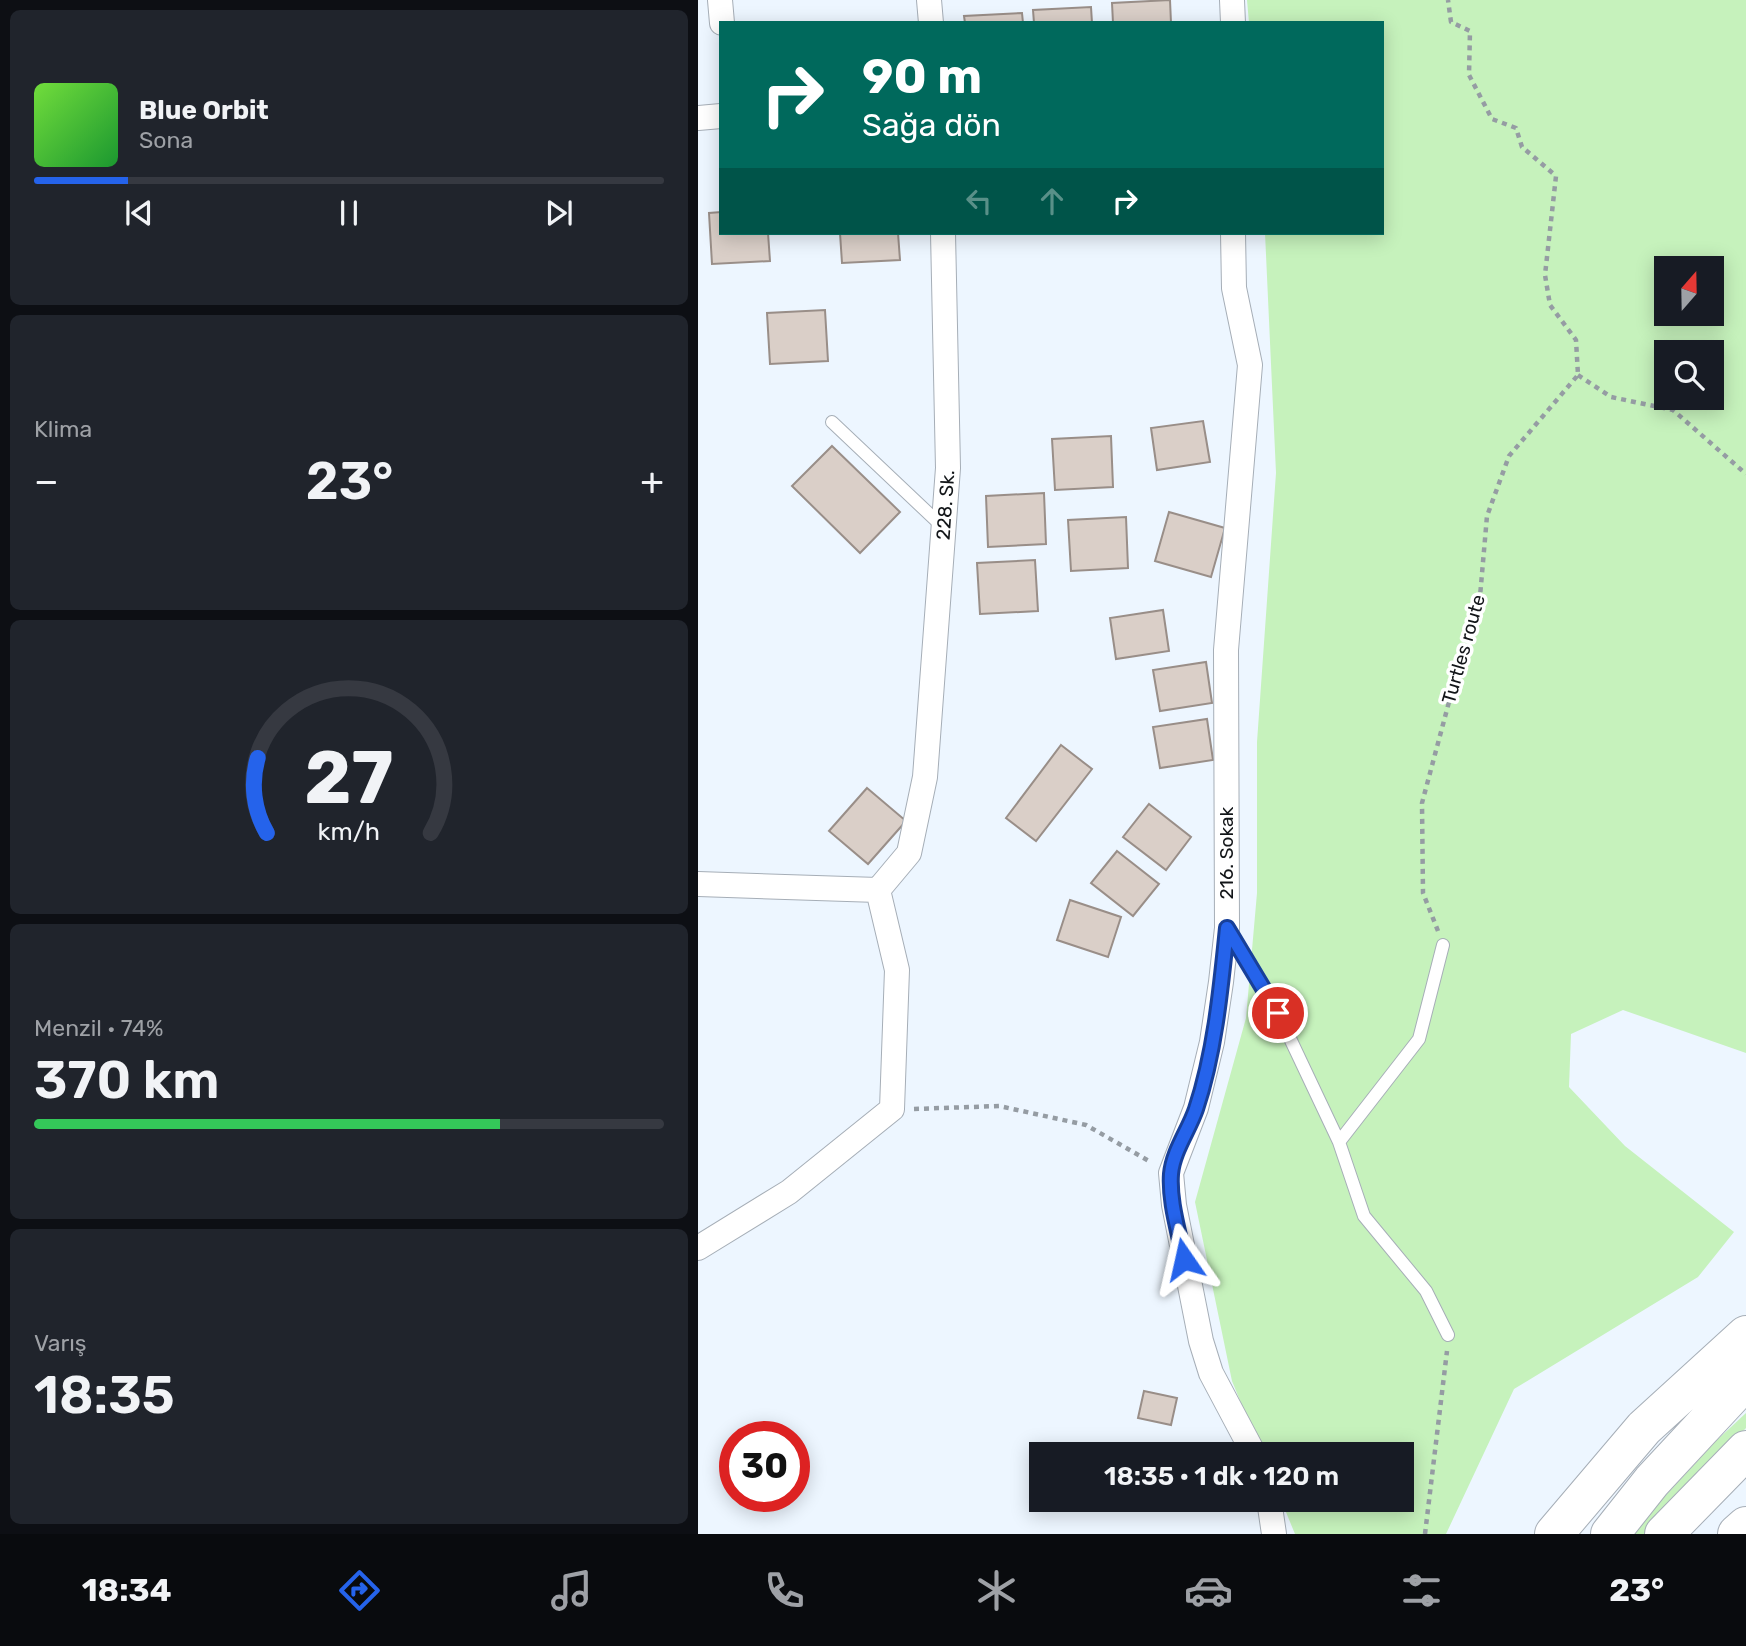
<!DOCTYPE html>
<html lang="tr">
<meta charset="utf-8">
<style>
body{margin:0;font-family:Rubik,sans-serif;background:#20242c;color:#f1f3f6;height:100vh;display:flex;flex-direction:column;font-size:26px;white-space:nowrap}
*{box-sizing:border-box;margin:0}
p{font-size:23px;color:#9ea1a6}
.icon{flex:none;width:38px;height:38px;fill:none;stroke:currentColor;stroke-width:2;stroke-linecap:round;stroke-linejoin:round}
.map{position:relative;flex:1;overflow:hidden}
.panel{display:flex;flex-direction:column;gap:10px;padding:10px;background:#0d0f14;width:698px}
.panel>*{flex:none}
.hud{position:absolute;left:21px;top:21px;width:665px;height:214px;border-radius:0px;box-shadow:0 4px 18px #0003;background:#00695c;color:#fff;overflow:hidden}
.needle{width:46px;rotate:20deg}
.fabs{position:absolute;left:956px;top:256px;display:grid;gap:14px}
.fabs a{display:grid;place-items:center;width:70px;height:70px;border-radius:0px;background:#171b24;box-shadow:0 4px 18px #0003;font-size:35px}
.speed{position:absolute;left:21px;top:1421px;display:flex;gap:14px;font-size:35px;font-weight:700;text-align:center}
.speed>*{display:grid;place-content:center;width:91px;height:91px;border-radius:50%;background:#171b24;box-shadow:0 4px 18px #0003;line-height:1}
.speed .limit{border:10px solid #d22;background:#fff;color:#111}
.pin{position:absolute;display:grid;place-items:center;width:60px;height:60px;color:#fff;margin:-30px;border:4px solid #fff;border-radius:50%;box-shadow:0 2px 7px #0007}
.me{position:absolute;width:77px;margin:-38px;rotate:349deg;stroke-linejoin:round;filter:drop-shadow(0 0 5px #0008)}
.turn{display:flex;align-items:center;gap:24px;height:147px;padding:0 28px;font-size:32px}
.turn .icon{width:91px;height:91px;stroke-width:2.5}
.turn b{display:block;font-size:49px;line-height:60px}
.lanes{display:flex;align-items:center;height:66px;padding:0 28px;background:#0003;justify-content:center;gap:35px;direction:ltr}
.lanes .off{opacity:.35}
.big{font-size:52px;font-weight:600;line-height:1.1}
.panel .card{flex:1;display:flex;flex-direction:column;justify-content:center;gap:10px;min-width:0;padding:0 24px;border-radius:10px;background:#20242c}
.panel .dial{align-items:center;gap:0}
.dial svg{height:182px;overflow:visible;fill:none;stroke:#363941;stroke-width:7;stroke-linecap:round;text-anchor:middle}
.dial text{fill:#f1f3f6;stroke:none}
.song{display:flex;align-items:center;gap:21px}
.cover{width:84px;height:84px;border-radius:10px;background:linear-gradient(135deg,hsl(100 70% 55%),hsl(130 70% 35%))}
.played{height:7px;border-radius:4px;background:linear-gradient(90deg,#2563eb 15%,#363941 15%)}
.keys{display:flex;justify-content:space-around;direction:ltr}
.heat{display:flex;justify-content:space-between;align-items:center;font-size:38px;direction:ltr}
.charge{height:10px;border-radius:5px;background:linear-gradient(90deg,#34c759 74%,#363941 0)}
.trip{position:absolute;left:331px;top:1442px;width:385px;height:70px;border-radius:0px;background:#171b24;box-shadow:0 4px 18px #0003;font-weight:600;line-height:70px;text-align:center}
.menu{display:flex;height:112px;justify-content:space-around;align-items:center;background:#090b0e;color:#9ea1a6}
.menu .icon{width:49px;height:49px}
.menu .active{color:#2563eb}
.menu b{font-size:32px;color:#f1f3f6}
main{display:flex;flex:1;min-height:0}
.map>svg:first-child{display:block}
.green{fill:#c6f2bc;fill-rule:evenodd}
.building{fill:#dacfc8;stroke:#998e88;stroke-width:2}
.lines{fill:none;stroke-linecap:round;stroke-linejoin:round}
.service-casing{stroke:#a6aeb7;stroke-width:14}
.minor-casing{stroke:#a6aeb7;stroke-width:26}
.trunk-casing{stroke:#a6aeb7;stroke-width:40}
.path{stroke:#959ca3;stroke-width:4.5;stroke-dasharray:5 5;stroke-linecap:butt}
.service{stroke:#fff;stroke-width:12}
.minor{stroke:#fff;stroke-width:24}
.trunk{stroke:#fff;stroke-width:38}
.route-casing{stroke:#184099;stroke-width:18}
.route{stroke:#2563eb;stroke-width:12}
.labels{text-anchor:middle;stroke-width:7;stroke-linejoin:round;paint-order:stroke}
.street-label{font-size:19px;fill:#131619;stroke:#fff}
</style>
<main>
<section class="panel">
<div class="card">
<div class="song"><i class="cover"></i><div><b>Blue Orbit</b><p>Sona</p></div></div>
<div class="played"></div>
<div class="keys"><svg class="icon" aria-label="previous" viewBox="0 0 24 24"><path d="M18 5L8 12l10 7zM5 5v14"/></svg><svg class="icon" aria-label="pause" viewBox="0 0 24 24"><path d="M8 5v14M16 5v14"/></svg><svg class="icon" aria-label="next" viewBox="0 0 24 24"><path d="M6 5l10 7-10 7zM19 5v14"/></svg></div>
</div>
<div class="card"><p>Klima</p>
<div class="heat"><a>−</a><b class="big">23°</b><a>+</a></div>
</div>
<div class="card dial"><svg viewBox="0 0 100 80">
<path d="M14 69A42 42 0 1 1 86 69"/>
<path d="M14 69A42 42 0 0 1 10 36" stroke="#2563eb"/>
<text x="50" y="56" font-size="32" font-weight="700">27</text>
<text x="50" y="72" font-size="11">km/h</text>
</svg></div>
<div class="card"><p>Menzil · 74%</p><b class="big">370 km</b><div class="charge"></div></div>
<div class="card"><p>Varış</p><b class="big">18:35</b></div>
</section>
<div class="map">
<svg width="1048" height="1534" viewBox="0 0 1048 1534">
<rect width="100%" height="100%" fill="#edf6ff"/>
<path class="green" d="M549,0h499v1053l-123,-43 -52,24 -2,53 56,59 109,86 -36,45 -184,112 -68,145h-151l-14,-34h121v-46h-140l-30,-73 -37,-179 51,-184 11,-125v-151l19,-269 -11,-240h117v-210h-133zM968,268h45v45h-45zM968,352h45v45h-45z
M1048,1413v15l-102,106h-14l86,-93z"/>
<path class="building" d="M472,0l1,23h-58l-1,-20z
M393,7l1,16h-58l-1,-13z
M324,13l1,10h-58l-1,-7z
M23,212v21h47l2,28 -58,3 -3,-51z
M142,233h58l2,27 -58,3z
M127,310l3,51 -58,3 -3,-51z
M505,421l7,41 -53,8 -6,-42z
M413,436l2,51 -58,3 -3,-51z
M134,446l68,66 -40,41 -68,-67z
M346,493l2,51 -58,3 -2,-51z
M471,512l56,16 -14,49 -56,-16z
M428,517l2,51 -57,3 -3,-51z
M337,560l3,51 -58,3 -3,-51z
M465,610l6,41 -53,8 -6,-41z
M508,662l6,41 -52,8 -7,-41z
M509,719l6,41 -53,8 -7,-41z
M363,745l31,24 -56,72 -30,-23z
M169,788l39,33 -38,43 -39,-33z
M451,804l42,33 -25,33 -43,-33z
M419,851l42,33 -26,32 -42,-33z
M372,900l51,17 -13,40 -51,-17z
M446,1391l33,7 -6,27 -33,-7z"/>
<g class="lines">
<defs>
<path id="service" d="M134,422l112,106
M531,933l49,80 61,129 25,74 62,75 22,44
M641,1142l80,-103 24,-94"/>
<path id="minor" d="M22,0l2,23
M231,0l2,23
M534,0l1,23
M0,118l23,-2
M535,233l1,55 16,77 -24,285 1,278 -6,54 -9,60 -16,66 -25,65 3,32 27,136 10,32 43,81
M0,884l180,6
M0,1248l91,-56 103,-83 5,-139 -19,-80 31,-37 16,-76 23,-309 -5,-235
M571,1500l5,34"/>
<path id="trunk" d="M856,1534l90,-106 102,-93
M912,1534l42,-53 94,-101
M966,1534l82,-84
M1039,1534l9,-8"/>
</defs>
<use href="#service" class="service-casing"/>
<use href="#minor" class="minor-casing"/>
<use href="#trunk" class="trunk-casing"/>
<path class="path" d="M880,375l33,22 62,13 73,64
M740,931l-15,-38 -1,-90 31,-116 26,-79 8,-92 22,-60 69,-81 -2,-35 -26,-35 -5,-30 11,-99 -34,-29 -6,-19 -24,-9 -23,-44 1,-44 -19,-9 -3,-22
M216,1109l85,-3 87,19 63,36
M727,1534l22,-183"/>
<use href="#service" class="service"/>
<use href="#minor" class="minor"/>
<use href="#trunk" class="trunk"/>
</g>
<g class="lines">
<defs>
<path id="route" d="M486,1259c-5,-27 -15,-57 -13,-85 2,-23 18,-44 25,-65 19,-57 25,-122 31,-181l51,85"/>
</defs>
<use href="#route" class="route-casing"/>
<use href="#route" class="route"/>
</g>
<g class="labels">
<g class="street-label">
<text transform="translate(247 505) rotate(-86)" y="7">228. Sk.</text>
<text transform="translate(765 649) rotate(-74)" y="7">Turtles route</text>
<text transform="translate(528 853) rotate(-90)" y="7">216. Sokak</text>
</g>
</g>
</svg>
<div class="fabs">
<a><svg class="needle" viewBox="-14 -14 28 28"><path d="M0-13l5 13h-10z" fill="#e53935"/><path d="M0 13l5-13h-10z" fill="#9ea1a6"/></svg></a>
<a><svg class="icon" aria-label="search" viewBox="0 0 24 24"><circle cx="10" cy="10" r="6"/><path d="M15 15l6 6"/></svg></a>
</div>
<div class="speed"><div class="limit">30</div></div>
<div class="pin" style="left:580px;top:1013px;background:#d93025"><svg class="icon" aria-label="arrive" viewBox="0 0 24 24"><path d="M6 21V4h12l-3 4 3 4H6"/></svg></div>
<svg class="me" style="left:486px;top:1259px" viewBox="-20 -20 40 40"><path d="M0-17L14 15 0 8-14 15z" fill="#2563eb" stroke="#fff" stroke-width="4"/></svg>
<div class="trip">18:35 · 1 dk · 120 m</div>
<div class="hud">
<div class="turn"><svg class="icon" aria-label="right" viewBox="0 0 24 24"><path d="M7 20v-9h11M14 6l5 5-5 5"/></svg><div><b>90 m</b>Sağa dön</div></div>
<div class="lanes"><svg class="icon off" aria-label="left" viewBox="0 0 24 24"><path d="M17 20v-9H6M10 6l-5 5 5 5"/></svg><svg class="icon off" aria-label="ahead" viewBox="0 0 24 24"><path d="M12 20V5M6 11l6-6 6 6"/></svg><svg class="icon" aria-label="right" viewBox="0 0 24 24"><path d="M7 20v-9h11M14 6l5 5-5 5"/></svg></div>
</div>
</div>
</main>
<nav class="menu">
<b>18:34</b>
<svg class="icon active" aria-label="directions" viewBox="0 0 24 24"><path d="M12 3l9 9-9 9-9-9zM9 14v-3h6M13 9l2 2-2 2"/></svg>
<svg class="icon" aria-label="music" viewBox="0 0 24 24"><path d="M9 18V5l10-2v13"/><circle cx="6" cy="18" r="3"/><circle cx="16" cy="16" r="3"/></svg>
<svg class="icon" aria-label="phone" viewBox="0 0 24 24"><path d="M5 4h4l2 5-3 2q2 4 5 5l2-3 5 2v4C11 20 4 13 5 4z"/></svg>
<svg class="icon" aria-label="climate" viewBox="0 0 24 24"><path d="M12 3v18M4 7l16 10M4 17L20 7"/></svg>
<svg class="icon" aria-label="car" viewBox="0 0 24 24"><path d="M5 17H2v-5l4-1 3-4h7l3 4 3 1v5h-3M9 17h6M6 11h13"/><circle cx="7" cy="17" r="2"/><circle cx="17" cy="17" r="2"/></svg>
<svg class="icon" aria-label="filters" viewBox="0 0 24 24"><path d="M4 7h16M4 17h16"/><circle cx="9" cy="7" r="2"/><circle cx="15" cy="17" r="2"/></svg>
<b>23°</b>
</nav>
